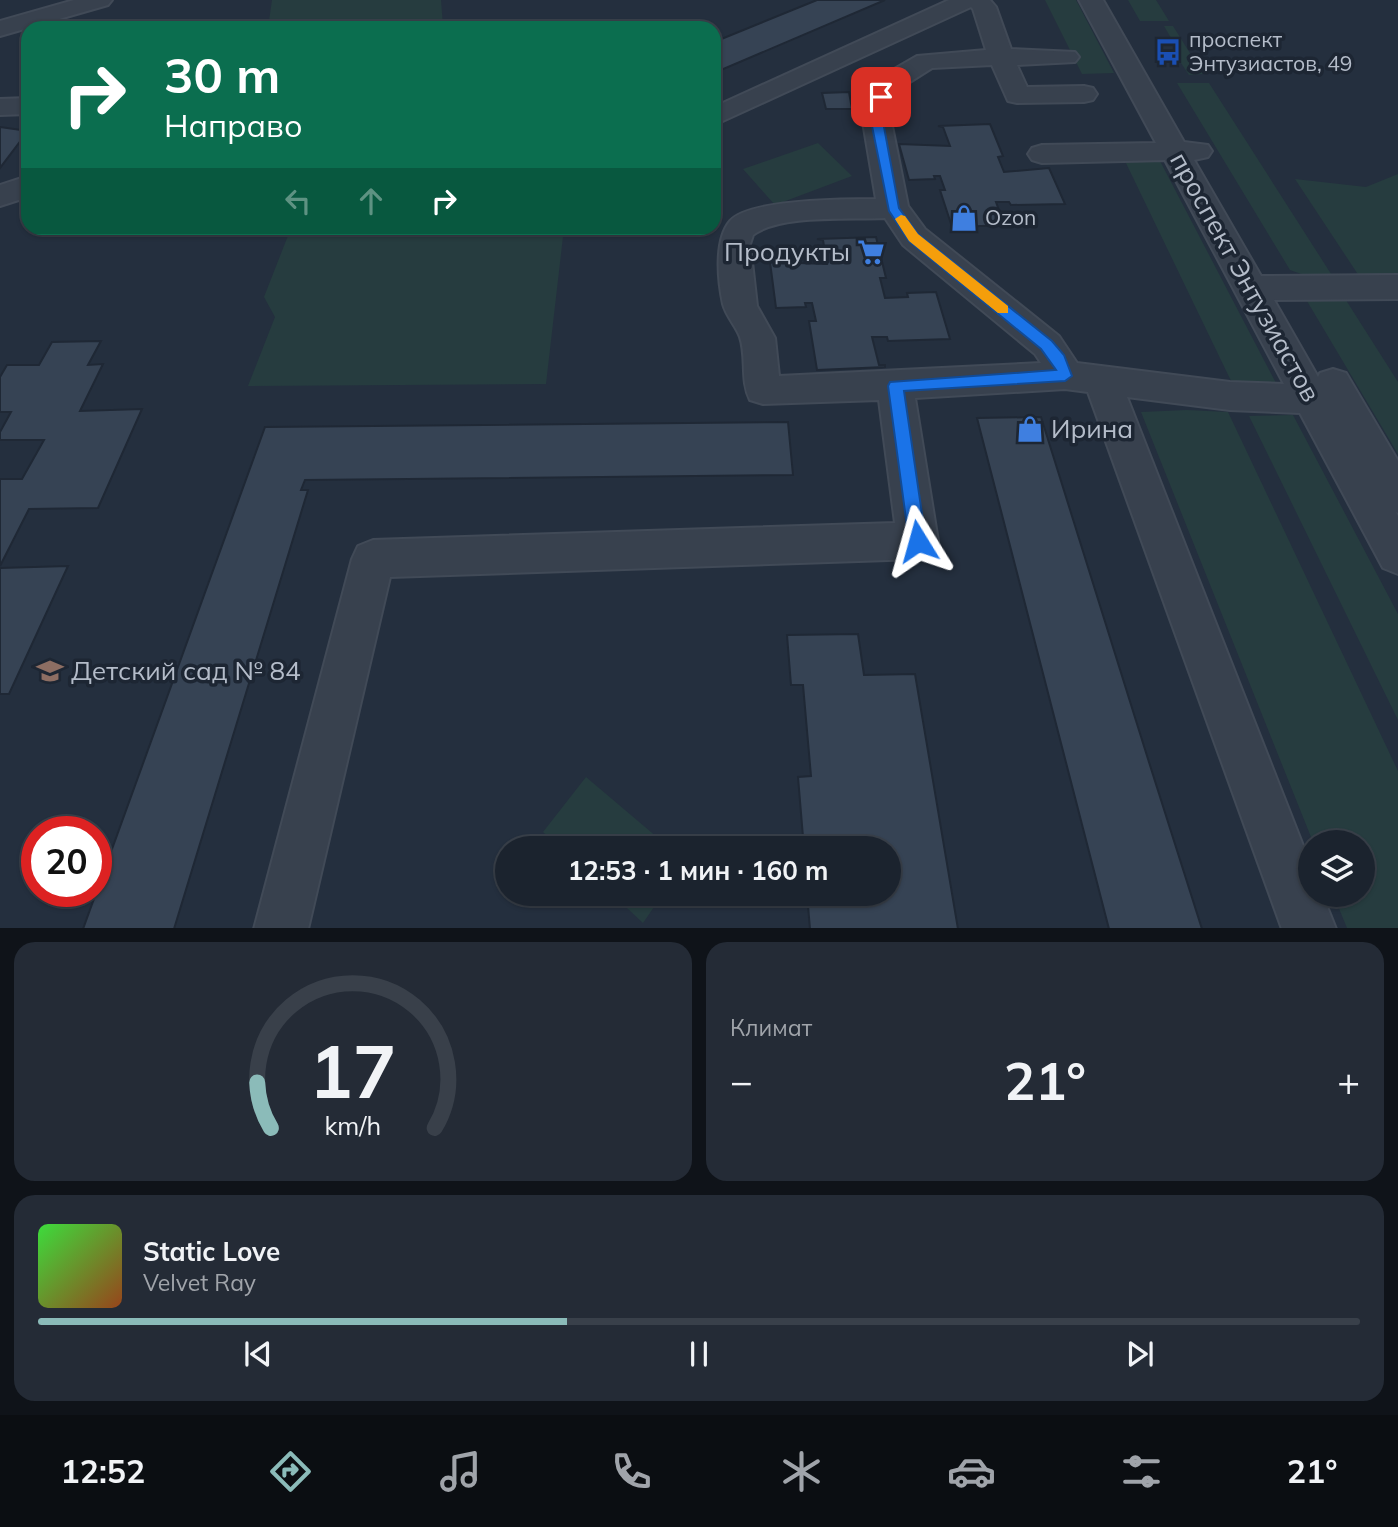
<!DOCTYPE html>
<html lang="ru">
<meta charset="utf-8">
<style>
body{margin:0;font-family:Mulish,sans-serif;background:#242b36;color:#f1f3f6;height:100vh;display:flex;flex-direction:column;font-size:26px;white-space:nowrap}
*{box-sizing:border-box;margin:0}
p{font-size:23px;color:#a0a4aa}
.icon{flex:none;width:38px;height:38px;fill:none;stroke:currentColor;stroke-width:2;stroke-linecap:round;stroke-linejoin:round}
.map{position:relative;height:928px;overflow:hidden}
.details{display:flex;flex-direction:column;gap:14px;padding:14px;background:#0f1319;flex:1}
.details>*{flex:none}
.guide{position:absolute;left:21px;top:21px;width:700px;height:214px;border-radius:21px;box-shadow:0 2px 5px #0004,0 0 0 2px #39404a;background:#0b6e4f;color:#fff;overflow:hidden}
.fabs{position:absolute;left:1298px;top:830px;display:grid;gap:14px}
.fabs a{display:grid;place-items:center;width:77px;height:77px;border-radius:50%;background:#1b232e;box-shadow:0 2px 5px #0004,0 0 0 2px #39404a;font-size:35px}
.speed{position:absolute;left:21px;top:816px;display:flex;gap:14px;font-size:35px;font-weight:700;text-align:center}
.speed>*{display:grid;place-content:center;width:91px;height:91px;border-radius:50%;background:#1b232e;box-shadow:0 2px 5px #0004,0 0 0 2px #39404a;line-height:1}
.speed .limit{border:10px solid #d22;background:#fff;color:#111}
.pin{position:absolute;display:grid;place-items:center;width:60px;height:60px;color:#fff;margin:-30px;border-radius:14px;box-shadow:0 4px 10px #0006}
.me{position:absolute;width:77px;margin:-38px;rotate:352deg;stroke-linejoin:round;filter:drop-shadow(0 0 5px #0008)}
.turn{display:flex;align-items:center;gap:24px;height:147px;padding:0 28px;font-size:32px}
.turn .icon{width:91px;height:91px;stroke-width:2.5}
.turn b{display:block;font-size:49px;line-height:60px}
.lanes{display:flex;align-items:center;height:66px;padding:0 28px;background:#0003;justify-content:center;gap:35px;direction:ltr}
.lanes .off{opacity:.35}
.big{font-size:52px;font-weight:700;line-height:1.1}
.details .tile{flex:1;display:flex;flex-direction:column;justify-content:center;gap:10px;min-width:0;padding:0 24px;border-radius:21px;background:#242b36}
.details .dial{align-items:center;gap:0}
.dial svg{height:182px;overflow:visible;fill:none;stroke:#39404a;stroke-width:7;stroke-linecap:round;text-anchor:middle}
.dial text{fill:#f1f3f6;stroke:none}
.song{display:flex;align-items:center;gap:21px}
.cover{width:84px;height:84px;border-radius:10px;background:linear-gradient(135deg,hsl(120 70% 55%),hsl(20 70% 35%))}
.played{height:7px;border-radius:4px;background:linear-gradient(90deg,#8bbbb9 40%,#39404a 40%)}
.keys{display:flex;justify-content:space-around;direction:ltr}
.heat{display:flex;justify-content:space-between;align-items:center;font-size:38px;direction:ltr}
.details .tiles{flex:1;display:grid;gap:14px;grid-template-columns:1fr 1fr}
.tile:last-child{grid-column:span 2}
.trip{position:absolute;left:495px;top:836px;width:406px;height:70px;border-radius:35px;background:#1b232e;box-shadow:0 2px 5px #0004,0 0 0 2px #39404a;font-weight:700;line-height:70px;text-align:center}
.tab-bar{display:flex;height:112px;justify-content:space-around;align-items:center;background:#0b0e12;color:#a0a4aa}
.tab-bar .icon{width:49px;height:49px}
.tab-bar .selected{color:#8bbbb9}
.tab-bar b{font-size:32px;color:#f1f3f6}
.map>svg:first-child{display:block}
.green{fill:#263c3f}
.building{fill:#364354;stroke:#1f2835;stroke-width:2}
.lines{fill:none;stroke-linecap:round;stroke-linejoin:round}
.minor-casing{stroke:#414a57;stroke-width:4}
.minor{fill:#38414e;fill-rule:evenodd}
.route{fill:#1a73e8;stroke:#114b97;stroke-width:2}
.slow{fill:#f59e0b}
.labels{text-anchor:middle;stroke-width:7;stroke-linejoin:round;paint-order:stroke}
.far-poi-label{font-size:21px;fill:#b4bcc9;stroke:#1d2633;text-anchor:start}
.poi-label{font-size:26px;fill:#b4bcc9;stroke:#1d2633;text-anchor:start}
.street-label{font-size:26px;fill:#b4bcc9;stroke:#1d2633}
</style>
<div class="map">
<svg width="1398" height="929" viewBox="0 0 1398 929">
<rect width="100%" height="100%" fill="#242f3e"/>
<path class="green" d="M272,0h169l2,26 -175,2z
M1045,0h31l38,73 -32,1z
M1128,0h28l13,21h-29z
M1164,26h9l30,48 -14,1 -16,-24 5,-1z
M1177,83h32l124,194 -29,-2 -14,-5z
M818,143l34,33 -77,29 -32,-36z
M1125,161h35l117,224h-44z
M1398,174v99l-39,3 -64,-97 71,8z
M291,228h273l-18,156 -298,2 27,-69 -11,-20z
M1304,296l40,1 54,85v72z
M1187,410l41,2 170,359v157h-51l-14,-34h30v-52h-50l-172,-430z
M1293,415l105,199v106l-149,-304z
M586,777l85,72h-109l-19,-17z
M612,894h51l-20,29z"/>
<path class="building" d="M817,0h68l-171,73v-31z
M849,92l3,17h-26l-4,-16z
M990,124l13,32 -5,1 6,15 45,-4 16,36 -54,1 -2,-3h-13l8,22 7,1 -59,2 -12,-37h5l-5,-14h-6l1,3 -26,1 -10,-36 51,2 -7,-19 -5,-1z
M0,127l28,4 -28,37z
M876,237l10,41h-6l5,20 23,-1 -1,-4 29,-1 14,47 -62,2 -1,-4h-15l7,28h6v2l-68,3 -8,-49h7l-4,-18h-7l1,4 -30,1 -6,-46 57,2 -4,-24 -6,-1z
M101,341l-13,24 15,-1 -23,47 62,-2 -44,99 -69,1 -29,57v-87h22l22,-39h-44v-8l11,-20h-11v-35l7,-12h32l13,-23z
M1041,417l107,342 54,170h-93l-132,-511z
M788,422l5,53 -488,5 -4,10h7l-134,439h-91l182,-502z
M68,566l-59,128h-9v-126z
M858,634l6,41 51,-1 43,255h-148l-3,-35h82v-45h-85l-6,-72 13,-1 -8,-91h-12l-4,-50z"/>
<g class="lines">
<defs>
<path id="minor" d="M74,0h38l-4,5 -108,31v-15z
M949,0h41l6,7 15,42 64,3 4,5 -4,5 -58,3 10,22 57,-1 9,2 4,6 -4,6 -9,2 -67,1 -9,-2 -16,-36 -60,3 -30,19 -8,11 -4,18 18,90 17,23 134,107 18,27 153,19 54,2 -119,-224 -123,3 -10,-3 -4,-6 4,-6 10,-3 114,-2 -77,-143h24l81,142 24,3 4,6 -4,6 -14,3 67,116 137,-1v24l-124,1 44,77 2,-4 13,-4 13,4 52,88v52l-2,-1 2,4v58l-15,-6 -83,-155 -70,-3 -103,-13 184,469v28h11l14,35h-54l-194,-537 -23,-3 -150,9 23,143 -6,13 -14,5 -528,18 -82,352h-54l98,-370 6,-13 15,-6 522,-17 -16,-123 -116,4 -13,-4c-10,-20 -3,-42 -10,-63 -4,-11 -14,-21 -17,-33 -5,-23 -9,-64 7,-83 19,-22 116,-22 146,-22l-14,-83 10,-25 12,-16 33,-19 69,-6 -13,-41 -2,-2 -257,118v-18zM885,218l18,27 132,109 6,9 -262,13 -4,-38 -18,-32 -7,-62 3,-9c27,-21 97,-15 132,-17z
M28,98v16l-28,1v-16z
M28,176v21l-28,9v-21z"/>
</defs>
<use href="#minor" class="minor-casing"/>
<use href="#minor" class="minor"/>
</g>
<path class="route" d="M881,93l6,4 -5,19 17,92 19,26 134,107 12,14 8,21 -7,5 -161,10 22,150 -2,5 -6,3 -6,-3 -3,-5 -21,-155 2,-4 166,-12 -15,-21 -132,-108 -20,-30 -19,-95 6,-19z"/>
<path class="slow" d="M901,215l4,1 13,18 90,72v7h-10l-89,-72 -14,-22z"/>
<defs>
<symbol id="bus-bare" viewBox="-9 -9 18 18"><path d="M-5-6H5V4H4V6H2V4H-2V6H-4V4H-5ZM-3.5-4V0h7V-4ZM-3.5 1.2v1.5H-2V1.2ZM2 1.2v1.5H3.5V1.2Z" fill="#1a4fb4" stroke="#1d2633" stroke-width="2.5" paint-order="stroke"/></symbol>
<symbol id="shop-bare" viewBox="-9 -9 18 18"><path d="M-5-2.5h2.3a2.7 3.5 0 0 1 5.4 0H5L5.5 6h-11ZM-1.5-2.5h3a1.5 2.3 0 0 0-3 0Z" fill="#3f7fe0" stroke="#1d2633" stroke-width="2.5" paint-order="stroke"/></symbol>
<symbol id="supermarket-bare" viewBox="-9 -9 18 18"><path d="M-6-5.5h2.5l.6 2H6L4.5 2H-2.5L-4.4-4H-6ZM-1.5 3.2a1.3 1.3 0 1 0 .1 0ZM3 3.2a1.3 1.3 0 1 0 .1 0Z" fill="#3f7fe0" stroke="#1d2633" stroke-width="2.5" paint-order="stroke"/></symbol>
<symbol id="school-bare" viewBox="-9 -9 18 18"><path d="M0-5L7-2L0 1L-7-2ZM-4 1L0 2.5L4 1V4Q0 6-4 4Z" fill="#8d6e63" stroke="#1d2633" stroke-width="2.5" paint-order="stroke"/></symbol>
</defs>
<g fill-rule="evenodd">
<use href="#bus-bare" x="1149" y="33" width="38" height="38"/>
<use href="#shop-bare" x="945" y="199" width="38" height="38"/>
<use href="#supermarket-bare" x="852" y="233" width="38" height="38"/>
<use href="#shop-bare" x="1011" y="410" width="38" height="38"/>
<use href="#school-bare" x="31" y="652" width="38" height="38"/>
</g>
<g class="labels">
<g class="far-poi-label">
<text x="1189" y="47">проспект<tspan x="1189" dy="24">Энтузиастов, 49</tspan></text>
<text x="985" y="225">Ozon</text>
</g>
<g class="poi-label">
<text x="850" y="261" text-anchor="end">Продукты</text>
<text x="1051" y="438">Ирина</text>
<text x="71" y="680">Детский сад № 84</text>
</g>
<g class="street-label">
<text transform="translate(1245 277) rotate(61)" y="9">проспект Энтузиастов</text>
</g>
</g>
</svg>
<div class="fabs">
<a><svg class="icon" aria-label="layers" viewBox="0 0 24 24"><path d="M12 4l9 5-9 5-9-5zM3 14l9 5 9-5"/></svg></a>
</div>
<div class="speed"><div class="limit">20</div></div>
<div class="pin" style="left:881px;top:97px;background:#d93025"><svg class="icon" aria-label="arrive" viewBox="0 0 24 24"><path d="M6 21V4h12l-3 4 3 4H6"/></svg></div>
<svg class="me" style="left:918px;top:541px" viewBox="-20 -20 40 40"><path d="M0-17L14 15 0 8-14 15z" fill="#1a73e8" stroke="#fff" stroke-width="4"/></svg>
<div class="trip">12:53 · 1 мин · 160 m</div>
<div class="guide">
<div class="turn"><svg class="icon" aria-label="right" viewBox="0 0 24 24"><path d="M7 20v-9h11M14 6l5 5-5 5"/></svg><div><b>30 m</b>Направо</div></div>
<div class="lanes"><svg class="icon off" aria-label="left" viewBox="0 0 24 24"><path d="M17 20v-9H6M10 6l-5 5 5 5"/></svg><svg class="icon off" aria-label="ahead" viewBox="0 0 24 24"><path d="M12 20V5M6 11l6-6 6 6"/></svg><svg class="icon" aria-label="right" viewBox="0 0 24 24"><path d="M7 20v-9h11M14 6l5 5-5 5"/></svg></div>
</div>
</div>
<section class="details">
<div class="tiles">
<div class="tile dial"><svg viewBox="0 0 100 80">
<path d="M14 69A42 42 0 1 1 86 69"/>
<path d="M14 69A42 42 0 0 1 8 49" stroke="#8bbbb9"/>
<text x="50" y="56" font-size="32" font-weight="700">17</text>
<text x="50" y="72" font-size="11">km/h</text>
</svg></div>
<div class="tile"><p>Климат</p>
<div class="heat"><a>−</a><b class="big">21°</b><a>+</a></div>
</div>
<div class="tile">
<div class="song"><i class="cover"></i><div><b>Static Love</b><p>Velvet Ray</p></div></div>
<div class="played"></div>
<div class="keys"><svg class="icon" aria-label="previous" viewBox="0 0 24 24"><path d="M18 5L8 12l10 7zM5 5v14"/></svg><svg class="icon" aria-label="pause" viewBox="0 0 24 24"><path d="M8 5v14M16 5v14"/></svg><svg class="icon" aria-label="next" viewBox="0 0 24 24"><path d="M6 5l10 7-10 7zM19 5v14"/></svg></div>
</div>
</div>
</section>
<nav class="tab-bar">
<b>12:52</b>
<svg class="icon selected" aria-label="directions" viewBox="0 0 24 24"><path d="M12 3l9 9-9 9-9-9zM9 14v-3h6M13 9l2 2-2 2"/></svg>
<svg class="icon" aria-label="music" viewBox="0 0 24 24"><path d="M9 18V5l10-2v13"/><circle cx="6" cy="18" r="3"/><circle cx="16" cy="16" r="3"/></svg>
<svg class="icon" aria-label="phone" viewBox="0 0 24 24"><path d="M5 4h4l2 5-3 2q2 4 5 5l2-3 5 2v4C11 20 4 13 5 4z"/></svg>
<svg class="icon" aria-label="climate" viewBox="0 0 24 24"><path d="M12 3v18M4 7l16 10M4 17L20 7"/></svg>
<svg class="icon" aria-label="car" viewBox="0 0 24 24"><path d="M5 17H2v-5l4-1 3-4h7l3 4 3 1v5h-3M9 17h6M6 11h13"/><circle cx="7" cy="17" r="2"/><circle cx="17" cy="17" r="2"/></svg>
<svg class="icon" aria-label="filters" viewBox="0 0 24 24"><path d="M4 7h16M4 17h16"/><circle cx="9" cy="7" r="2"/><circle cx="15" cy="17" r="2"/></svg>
<b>21°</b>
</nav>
